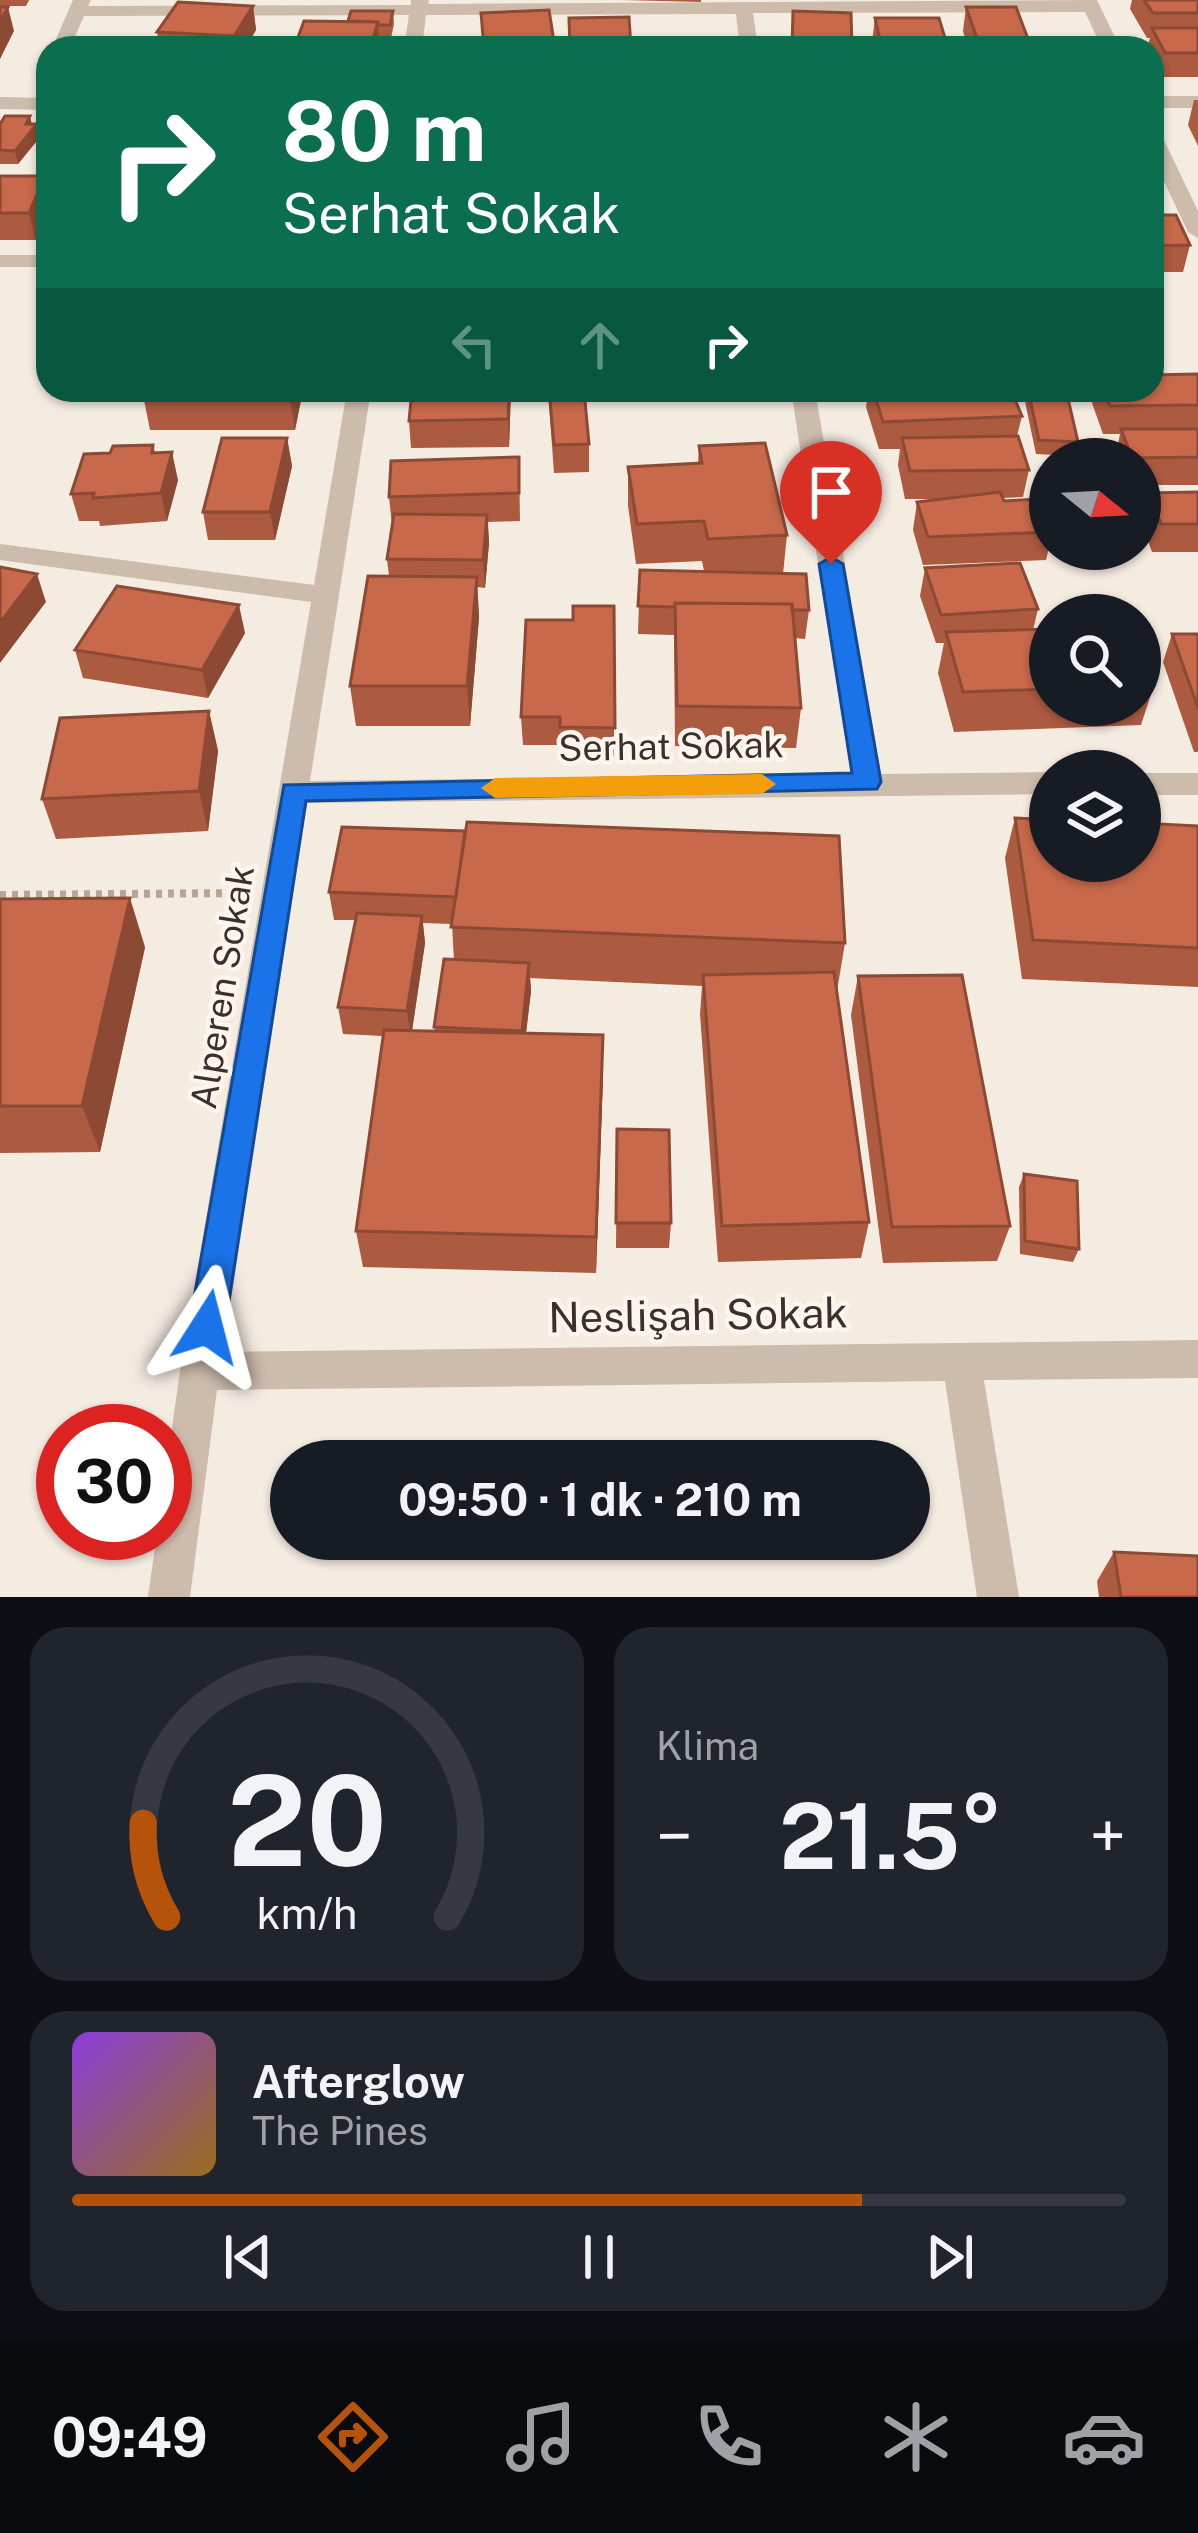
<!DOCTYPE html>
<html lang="tr">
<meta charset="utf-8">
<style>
body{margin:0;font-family:"Public Sans",sans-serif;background:#20242c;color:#f1f3f6;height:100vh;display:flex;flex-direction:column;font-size:45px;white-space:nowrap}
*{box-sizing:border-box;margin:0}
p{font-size:39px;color:#9ea1a6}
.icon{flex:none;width:66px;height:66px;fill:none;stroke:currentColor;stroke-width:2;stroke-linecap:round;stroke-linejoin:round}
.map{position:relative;height:1597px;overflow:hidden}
.details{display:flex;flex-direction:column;gap:30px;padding:30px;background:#0d0f14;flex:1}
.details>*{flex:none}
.banner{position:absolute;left:36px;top:36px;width:1128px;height:366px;border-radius:36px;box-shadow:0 3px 9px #0004;background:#0b6e4f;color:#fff;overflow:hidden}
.needle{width:78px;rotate:108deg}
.buttons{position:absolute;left:1029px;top:438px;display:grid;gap:24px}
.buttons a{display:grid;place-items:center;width:132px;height:132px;border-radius:50%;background:#171b24;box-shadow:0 3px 9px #0004;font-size:60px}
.speed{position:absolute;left:36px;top:1404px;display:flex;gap:24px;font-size:60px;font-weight:700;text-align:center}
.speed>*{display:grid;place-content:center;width:156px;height:156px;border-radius:50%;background:#171b24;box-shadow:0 3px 9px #0004;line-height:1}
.speed .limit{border:18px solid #d22;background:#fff;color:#111}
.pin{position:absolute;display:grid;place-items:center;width:102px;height:102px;color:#fff;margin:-123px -51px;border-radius:50% 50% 50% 0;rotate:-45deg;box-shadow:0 0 12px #0007}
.pin .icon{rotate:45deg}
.me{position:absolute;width:132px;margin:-66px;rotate:9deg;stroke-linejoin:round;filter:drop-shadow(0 0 9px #0008)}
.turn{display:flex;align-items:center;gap:42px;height:252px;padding:0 48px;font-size:54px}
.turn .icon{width:156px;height:156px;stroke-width:2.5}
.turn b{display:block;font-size:84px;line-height:102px}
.lanes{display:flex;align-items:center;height:114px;padding:0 48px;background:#0003;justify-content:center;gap:60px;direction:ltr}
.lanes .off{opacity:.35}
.big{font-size:90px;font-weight:700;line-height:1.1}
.details .card{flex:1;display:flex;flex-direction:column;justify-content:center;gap:18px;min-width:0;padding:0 42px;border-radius:36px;background:#20242c}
.details .dial{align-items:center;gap:0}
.dial svg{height:312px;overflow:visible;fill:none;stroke:#363941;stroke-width:7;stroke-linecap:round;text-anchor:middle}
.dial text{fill:#f1f3f6;stroke:none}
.song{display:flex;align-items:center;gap:36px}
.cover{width:144px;height:144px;border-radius:18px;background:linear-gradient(135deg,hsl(270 70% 55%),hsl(40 70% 35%))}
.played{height:12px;border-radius:6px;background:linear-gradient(90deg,#b45309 75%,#363941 75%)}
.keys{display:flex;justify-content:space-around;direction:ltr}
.heat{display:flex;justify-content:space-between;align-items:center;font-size:66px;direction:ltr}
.details .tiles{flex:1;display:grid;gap:30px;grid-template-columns:1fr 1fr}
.card:last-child{grid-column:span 2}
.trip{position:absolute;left:270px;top:1440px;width:660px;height:120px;border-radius:60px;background:#171b24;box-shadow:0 3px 9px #0004;font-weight:700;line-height:120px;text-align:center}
.menu{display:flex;height:192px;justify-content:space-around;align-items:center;background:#090b0e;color:#9ea1a6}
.menu .icon{width:84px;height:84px}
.menu .current{color:#b45309}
.menu b{font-size:54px;color:#f1f3f6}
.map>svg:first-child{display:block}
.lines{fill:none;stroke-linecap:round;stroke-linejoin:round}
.path{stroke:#b9a596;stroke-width:8;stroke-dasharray:6 6;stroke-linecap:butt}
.minor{fill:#cdbbac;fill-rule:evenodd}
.wall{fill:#ac5a40;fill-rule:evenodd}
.shaded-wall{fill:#8c4a34}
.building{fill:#c8694b;stroke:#8c4a34;stroke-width:3}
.route{fill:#1a73e8;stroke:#114b97;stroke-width:3}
.slow{fill:#f59e0b}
.labels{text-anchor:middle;stroke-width:9;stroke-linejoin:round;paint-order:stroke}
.street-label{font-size:36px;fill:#3b302b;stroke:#fbf5ee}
.near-street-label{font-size:42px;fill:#3b302b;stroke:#fbf5ee}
</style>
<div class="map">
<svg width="1198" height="1597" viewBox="0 0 1198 1597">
<rect width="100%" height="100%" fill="#f4ebe1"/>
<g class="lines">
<path class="path" d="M0,895l239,-2"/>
<path class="minor" d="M73,0h18l-3,6 323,-1v-5h18l-1,4 669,-4 23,48h-18l-17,-36 -332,1 5,35h-18l-4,-34 -310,1 -4,33h-18l5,-33 -325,1 -14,32h-18z
M1152,96h46v12h-46z
M0,97l48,1v12l-48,-1z
M1152,130l10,6 36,75v27l-10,-6 -36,-76z
M0,255h48v12h-48z
M347,390h24l-61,391 541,-6 -60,-385h24l66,384 169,-2v22l-743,9 -84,549 975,-12v38l-214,2 35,217h-42l-32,-216 -728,9 -27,207h-42l9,-64h8v-56l15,-106 131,-769 -311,-42v-16l314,41z
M1140,773h58v22h-58z"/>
</g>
<path class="wall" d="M0,0h29l-3,6h-26z
M622,0h79v2z
M1132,0h66v77h-39l-7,-14v-15h-5l3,-10h-3l-17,-29z
M253,6l3,24 -11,18h-85l-3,-16z
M966,7l65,41h-63l-5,-17z
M393,11l1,13 -3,14 -12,-1 1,9 -32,-25z
M875,18l73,30h-75l-1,-6z
M1194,100h4v46l-10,-21z
M0,124h37l3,13 -22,27h-18z
M0,176h45l3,10v24l-12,30h-36z
M1152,215l38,30 -7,27h-31z
M1198,374v111h-58v-26h-25l5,-25h-17l-11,-31 3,-13h57z
M142,390h161l-8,40h-145z
M511,390l-2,57 -98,1 -2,-27z
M548,390h36l5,54v28l-35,1z
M869,390h142l11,26 -5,20 12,34 -6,27 -20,1 1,3 46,23v19l-4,17 -123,5 -10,-35 4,-28 27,-3h-39l-7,-34 2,-16h-21l-13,-42z
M1025,390h41l12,52 -3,14 -39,-2 -12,-57z
M287,438l5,28 -17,74h-67l-5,-28z
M153,445l2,7 23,28 -11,41 -67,5 -1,-5h-20l-8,-27 39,-41z
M699,446l88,89 -4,39 26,36 -4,29 -10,-1 6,70 -5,40 -121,-2 -1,-111 -36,-1 2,-64 64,1 -2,-10 -66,3 -8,-58v-39l70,-4z
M519,457l1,64 -32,1 1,21 -4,45 -8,-1 2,30 -9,109h-114l-6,-40 39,-110 -2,-17 5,-34 -3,-28z
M1198,492v60h-46l-11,-31 8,-28z
M925,568l113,41 -5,21 17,-1v76h90v-56l14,36 -13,40 -187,7 -16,-59 6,-30h-8l-16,-47z
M614,606v150l-53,-1 -1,-10h-37l-2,-28 52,-97z
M245,633l-37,65 -125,-20 -8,-28z
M1172,634h26v118h-4l-31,-90z
M209,711l9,40 -10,80 -152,8 -14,-40z
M1015,818l183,8v161l-176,-8 -17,-121z
M342,827l503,116 -8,48 32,231 -8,36 -143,4 -18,-248 2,-28 -172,-8 1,13 -5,42 77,40 -7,200 -233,-6 -7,-36 27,-195 -40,-2 -5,-27 18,-87h-22l-5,-28zM423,923l29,1 2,36 -20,71 -22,-1 13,-87z
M0,899l145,48 -45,205 -100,1z
M858,976l152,250 -13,35 -114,2 -32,-248z
M617,1129l54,94 -2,25h-53z
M1024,1174l55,75 -6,13 -53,-8 -1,-67z
M1114,1552l84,45h-99l-2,-16z"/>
<path class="shaded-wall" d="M253,6l3,24 -11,18h-9l-2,-12z
M8,7l6,24 -14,28v-37z
M378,22l1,26h-9z
M30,116l3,13 4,-5 3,13 -22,27 -3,-13z
M45,176l3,10v24l-12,30 -7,-27z
M289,390h14l-8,40 -6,-39z
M509,390h2l-2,57 -1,-28z
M287,438l5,28 -17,74 -5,-28z
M172,452l6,28 -11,41 -6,-28z
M487,515l2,28 -4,45 -2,-28z
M37,574l9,28 -46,61v-40z
M477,577l2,40 -9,109 -3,-40z
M239,605l6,28 -37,65 -6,-28z
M209,711l9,40 -10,80 -9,-40z
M130,898l15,49 -45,205 -18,-46z
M422,916l3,27 -14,95 -4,-27z
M529,963l2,28 -8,67 -1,-27z
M603,1035v38l-7,200v-36z"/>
<path class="building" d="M1144,0h54v13h-45z
M178,2l75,4 -19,30 -77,-4z
M0,7h8l-8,15z
M966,7h50l15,40h-51z
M549,10l6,38h-71l-3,-35z
M351,11h42l-3,14h-13l1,-3 -30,-1z
M793,11l58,2 1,35h-60z
M629,17l2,31h-61l-1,-30z
M875,18h64l9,30h-66z
M304,21l74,1 -8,26h-76z
M1152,28h46v25h-33z
M5,116h25l-4,8h11l-22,27 -15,-1v-26z
M0,176h45l-16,37h-29z
M1152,215h24l14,30 -38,1z
M1198,374v31l-88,1 -6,-16h48v-15z
M412,390h97l-1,29 -99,2z
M549,390h35l5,54 -35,1z
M873,390h138l11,26 -139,6z
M1028,390h38l12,52 -39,-2z
M1121,429h77v28l-66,1z
M1018,436l11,34 -119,1 -8,-33z
M222,438h65l-17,74h-67z
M765,443l22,92 -79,4 -4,-18 -67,3 -9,-57 74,-4 -3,-17z
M153,445l-1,8 20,-1 -11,41 -68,5 1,-5 -23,1 13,-40 26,-1 3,-7z
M519,457v36l-130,4 2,-36z
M1000,492l4,9 36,-2 10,25v8l-122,5 -11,-35z
M1198,492v32h-37l-12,-31z
M394,514l93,1 -4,45 -96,-1z
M1020,563l18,46 -97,6 -16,-47z
M0,567l37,7 -37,49z
M640,570l166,4 3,36h-17v-6l-117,-1v4l-37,-1z
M368,576l109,1 -10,109h-117z
M117,586l122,19 -37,65 -127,-20z
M675,603l117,1 9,104 -124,-2z
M573,606h41l1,122 -55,-1v-10h-39l5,-97h47z
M1050,629v60l-87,3 -17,-60z
M1172,634h26v74z
M1140,649l14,36h-14z
M209,711l-10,80 -157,8 18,-81z
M1015,818l35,2v41h90v-38l58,3v122l-165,-8z
M467,822l372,14 6,107 -394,-16z
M342,827l123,4 -9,66 -127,-5z
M130,898l-48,208h-82v-207z
M357,913l65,3 -15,95 -69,-4z
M444,959l85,4 -7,68 -88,-4z
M834,972l35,250 -147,4 -19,-251z
M962,975l48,251 -118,1 -34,-251z
M384,1030l219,5 -7,202 -240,-6z
M617,1129l52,1 2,93h-55z
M1024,1174l53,7 2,68 -54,-8z
M1114,1552l84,4v41h-77z"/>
<path class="route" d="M831,557l12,7 38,218 -4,7 -571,12 -81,526 -6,12 -12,5 -12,-5 -6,-12 95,-542 568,-12 -33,-209z"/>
<path class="slow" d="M762,774l14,10 -14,10 -267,4 -14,-10 14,-10z"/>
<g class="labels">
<g class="street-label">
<text transform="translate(671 746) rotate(-1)" y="13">Serhat Sokak</text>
<text transform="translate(222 987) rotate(-81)" y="13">Alperen Sokak</text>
</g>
<g class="near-street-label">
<text transform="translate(698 1315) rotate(-1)" y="15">Neslişah Sokak</text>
</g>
</g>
</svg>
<div class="buttons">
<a><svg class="needle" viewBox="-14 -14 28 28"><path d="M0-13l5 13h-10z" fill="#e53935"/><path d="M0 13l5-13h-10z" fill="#9ea1a6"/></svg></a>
<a><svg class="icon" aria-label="search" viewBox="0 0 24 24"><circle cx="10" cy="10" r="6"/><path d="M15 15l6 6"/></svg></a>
<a><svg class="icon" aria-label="layers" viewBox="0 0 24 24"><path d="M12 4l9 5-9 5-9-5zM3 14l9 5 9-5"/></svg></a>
</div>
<div class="speed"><div class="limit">30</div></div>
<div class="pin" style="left:831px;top:564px;background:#d93025"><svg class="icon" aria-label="arrive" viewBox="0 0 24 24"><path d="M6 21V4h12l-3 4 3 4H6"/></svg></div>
<svg class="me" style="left:207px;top:1327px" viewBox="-20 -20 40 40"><path d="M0-17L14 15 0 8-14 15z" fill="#1a73e8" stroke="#fff" stroke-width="4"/></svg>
<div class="trip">09:50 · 1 dk · 210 m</div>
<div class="banner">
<div class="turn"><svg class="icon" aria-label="right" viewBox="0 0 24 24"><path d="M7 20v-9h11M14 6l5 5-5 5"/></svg><div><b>80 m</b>Serhat Sokak</div></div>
<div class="lanes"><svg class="icon off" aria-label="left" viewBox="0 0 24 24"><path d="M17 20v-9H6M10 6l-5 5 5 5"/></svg><svg class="icon off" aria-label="ahead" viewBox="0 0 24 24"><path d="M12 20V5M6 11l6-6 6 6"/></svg><svg class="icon" aria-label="right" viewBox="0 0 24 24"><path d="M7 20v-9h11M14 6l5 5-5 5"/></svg></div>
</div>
</div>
<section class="details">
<div class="tiles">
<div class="card dial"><svg viewBox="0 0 100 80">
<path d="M14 69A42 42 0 1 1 86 69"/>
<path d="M14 69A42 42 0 0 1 8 45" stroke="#b45309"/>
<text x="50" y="56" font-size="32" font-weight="700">20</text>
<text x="50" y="72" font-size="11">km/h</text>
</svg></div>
<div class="card"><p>Klima</p>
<div class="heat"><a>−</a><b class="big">21.5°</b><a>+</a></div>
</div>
<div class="card">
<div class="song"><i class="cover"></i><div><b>Afterglow</b><p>The Pines</p></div></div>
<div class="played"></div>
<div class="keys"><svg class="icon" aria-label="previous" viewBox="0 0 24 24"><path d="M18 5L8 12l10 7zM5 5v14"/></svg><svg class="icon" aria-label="pause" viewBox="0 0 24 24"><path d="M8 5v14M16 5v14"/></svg><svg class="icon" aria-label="next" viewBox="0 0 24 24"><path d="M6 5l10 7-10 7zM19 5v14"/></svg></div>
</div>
</div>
</section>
<nav class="menu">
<b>09:49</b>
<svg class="icon current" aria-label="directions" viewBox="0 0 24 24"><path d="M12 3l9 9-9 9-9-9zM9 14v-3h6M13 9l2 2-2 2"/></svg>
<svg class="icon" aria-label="music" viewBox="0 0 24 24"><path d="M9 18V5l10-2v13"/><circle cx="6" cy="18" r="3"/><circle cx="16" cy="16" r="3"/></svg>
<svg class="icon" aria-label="phone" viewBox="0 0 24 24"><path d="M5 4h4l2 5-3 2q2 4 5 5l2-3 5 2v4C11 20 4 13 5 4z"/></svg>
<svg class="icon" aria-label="climate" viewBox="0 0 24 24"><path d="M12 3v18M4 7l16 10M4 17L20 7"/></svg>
<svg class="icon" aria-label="car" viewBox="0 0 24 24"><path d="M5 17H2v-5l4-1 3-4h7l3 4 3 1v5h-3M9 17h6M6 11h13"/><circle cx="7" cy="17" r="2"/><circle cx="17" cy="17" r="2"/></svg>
</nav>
